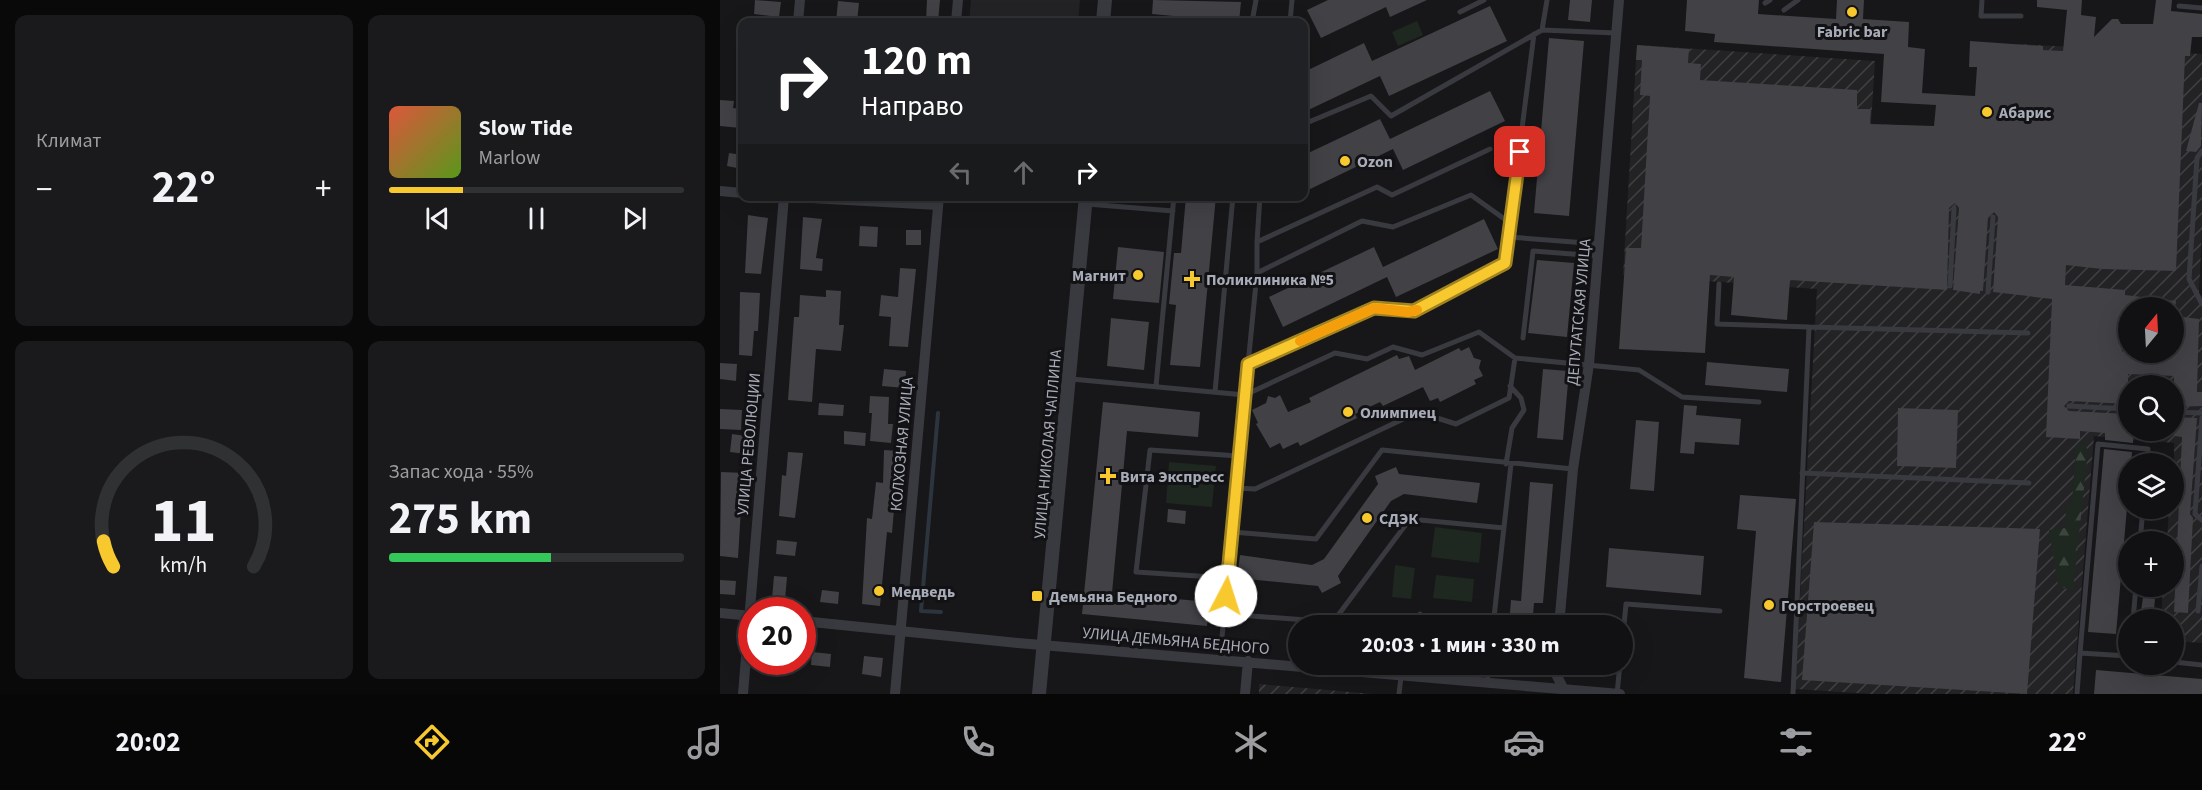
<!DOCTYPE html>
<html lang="ru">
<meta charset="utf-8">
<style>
body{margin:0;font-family:"Source Sans 3",sans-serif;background:#1a1a1c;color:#f1f3f6;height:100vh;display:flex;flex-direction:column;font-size:22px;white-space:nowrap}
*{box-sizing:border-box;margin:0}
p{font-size:20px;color:#9c9da0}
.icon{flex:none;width:33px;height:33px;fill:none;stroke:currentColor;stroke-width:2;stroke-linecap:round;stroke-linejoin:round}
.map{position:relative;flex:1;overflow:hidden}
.details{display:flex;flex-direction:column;gap:15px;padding:15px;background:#09090a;width:720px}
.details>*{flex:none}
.hud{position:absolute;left:18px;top:18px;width:570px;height:183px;border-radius:12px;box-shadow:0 6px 24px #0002,0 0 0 2px #303133;background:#202124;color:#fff;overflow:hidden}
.needle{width:39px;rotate:18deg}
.buttons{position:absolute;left:1398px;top:297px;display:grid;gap:12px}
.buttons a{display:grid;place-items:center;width:66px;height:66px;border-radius:50%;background:#111113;box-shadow:0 6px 24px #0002,0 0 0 2px #303133;font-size:30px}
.speed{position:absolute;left:18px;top:597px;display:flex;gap:12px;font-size:30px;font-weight:700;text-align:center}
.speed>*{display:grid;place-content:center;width:78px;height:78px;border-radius:50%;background:#111113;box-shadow:0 6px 24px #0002,0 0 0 2px #303133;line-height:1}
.speed .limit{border:9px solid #d22;background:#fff;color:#111}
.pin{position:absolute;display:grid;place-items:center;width:51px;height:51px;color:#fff;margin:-26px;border-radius:12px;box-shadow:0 3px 9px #0006}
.me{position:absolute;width:66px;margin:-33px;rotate:5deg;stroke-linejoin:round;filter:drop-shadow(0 0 4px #0008)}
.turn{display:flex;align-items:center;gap:21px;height:126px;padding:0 24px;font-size:27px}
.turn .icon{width:78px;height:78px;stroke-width:2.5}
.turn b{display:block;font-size:42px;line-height:51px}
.lanes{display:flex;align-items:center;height:57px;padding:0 24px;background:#0003;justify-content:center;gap:30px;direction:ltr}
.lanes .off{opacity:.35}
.big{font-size:45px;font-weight:700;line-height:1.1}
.details .tile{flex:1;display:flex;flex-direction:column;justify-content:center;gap:9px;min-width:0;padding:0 21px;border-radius:12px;background:#1a1a1c}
.details .dial{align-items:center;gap:0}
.dial svg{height:156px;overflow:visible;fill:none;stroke:#303133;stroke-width:7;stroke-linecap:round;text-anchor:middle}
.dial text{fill:#f1f3f6;stroke:none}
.song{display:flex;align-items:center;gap:18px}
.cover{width:72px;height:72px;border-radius:9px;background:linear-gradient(135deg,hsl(10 70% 55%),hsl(90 70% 35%))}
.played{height:6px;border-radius:3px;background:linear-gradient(90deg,#f8c92f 25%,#303133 25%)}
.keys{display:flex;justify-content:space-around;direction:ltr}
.heat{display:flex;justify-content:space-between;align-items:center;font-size:33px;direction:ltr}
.charge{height:9px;border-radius:4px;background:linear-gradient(90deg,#34c759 55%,#303133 0)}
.details .tiles{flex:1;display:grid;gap:15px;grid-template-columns:repeat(2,1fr)}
.trip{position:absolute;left:568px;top:615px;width:345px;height:60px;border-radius:30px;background:#111113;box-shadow:0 6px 24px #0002,0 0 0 2px #303133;font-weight:700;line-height:60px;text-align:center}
.dock{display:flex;height:96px;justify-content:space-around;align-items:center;background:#070708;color:#9c9da0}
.dock .icon{width:42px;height:42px}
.dock .on{color:#f8c92f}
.dock b{font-size:27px;color:#f1f3f6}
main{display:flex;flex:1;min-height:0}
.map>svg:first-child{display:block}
.built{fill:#232326}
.industrial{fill:url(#industrial-furrows);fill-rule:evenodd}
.forest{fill:url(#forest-firs)}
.park{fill:#1e2720}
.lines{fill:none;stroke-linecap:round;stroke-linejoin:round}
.stream{stroke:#2c343d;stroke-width:4}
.building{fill:#414146}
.service{stroke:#393a40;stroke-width:5}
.minor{stroke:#393a40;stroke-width:10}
.tertiary{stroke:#393a40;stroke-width:14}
.route-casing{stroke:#a1831f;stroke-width:15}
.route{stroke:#f8c92f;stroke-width:10}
.slow{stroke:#f59e0b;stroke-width:10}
.poi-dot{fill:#f8c92f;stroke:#121214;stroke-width:2}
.labels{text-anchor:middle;stroke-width:6;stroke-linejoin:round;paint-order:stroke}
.poi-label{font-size:16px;font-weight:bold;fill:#a8acb9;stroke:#121214;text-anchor:start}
.street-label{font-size:16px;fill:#a8acb9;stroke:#121214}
</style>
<main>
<section class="details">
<div class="tiles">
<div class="tile"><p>Климат</p>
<div class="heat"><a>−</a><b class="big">22°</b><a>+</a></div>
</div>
<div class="tile">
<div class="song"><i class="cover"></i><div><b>Slow Tide</b><p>Marlow</p></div></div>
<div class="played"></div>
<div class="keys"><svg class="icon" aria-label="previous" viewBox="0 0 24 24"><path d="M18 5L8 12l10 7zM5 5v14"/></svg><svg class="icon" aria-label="pause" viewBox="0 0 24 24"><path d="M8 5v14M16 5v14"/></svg><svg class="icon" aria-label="next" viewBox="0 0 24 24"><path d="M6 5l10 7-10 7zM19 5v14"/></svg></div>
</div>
<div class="tile dial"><svg viewBox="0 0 100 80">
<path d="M14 69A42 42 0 1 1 86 69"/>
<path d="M14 69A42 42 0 0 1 9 56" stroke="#f8c92f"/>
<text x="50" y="56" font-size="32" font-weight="700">11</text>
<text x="50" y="72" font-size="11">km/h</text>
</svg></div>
<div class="tile"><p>Запас хода · 55%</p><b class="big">275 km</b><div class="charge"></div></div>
</div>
</section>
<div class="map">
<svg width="1482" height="694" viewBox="0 0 1482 694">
<defs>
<pattern id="industrial-furrows" width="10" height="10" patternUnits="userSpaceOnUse" patternTransform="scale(1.5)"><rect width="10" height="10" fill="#232326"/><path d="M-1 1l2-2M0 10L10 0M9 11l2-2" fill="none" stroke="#404043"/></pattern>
<pattern id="forest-firs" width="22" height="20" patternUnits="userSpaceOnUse" patternTransform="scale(1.5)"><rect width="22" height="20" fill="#1e2720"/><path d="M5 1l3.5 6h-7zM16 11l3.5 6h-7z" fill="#3c443e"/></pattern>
</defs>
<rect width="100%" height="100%" fill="#171719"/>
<path class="built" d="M251,0h109l-2,22h-109z"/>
<path class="industrial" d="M1299,44l183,10v175l-3,63 3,5v346l-28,-2v-21l-13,-1 2,-32 11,-1v-44l-7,-1 2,-32 5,-1v-65l-80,-7 -21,258h-202l-76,-5 22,-400 -194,-14 14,-230 238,16 -4,63 146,6zM1408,308h46v44h-46zM1408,386h46v44h-46z
M539,684l114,10h-114z"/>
<path class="forest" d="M1363,443l5,7 -15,141 -15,-5 -9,-56 16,-2 1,-20 6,-5 4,-58z"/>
<path class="park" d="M697,21l6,14 -25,11 -6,-14z
M449,462l47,4 -4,41 -46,-4z
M715,527l47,6 -3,30 -48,-6z
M675,565l20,3 -4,31 -19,-2z
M716,575l38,4 -2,23 -39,-4z"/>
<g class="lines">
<path class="stream" d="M218,413l-17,198 20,1"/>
</g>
<path class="building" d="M35,0l26,2 -2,15 -25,-3z
M207,0h13l-2,22h-12z
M433,0l88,2 -2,20 -87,-8z
M608,0h99l-37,17 -4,-10 -65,31 -14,-28z
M850,0h22l-2,22 -22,-2z
M967,0h72l-1,14 78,5 1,-19h27l-1,19 46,3 -1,25 17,2 -3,44 53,3 2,-29h-8l1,-26 73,5v4l20,1 4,-41 -30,-3v-7h45l-1,15 15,2 -2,20 18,-18h6l3,5h32l3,-24h16l-1,11 31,3v23h-10l-2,19h-5l-9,215 -74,-2 -36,-4 -1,20 60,5v5l51,6 -1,7h-51l-2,44h52l1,-36 24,3 -2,73h5v14l-28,1v-31l-46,-2v30l-59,-3 -5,5 5,5 59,3v16h6l-1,13 -28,-3v-7l-25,-2v8l-34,-2 6,-138 -59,-7 5,-75 -4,-5 -6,5 -5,74h-3v3l-27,-4 6,-82 -4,-5 -6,5 -2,82 -157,-10 -3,40 -56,-5 3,-38 -24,-2 -5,78 -86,-4 7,-101h15l9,-152 -10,-1 2,-35h-6l1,-15 52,4 -1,14 13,1 -1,16 157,10v19h14l-1,15 64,2 2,-21 -55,-3 3,-48 -170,-12 1,-8 -30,-3z
M118,1l21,2 -2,19h-21z
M770,6l17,35 -118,55 -9,-20 -76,36v-40l60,-29 8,18z
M829,38l35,3 -15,175 -35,-3z
M770,91l15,30 -102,49 -10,-21 -89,43v-37l76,-36 10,20z
M0,100l14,1 -1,7 9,1 -2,19 -20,-2z
M1479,103h3l-1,43 -5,6 -10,-1z
M9,153l13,2v14l-15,-3z
M466,196h30l-16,171 -30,-2 6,-60 -7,-1 5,-51h7z
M28,215l20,3 -7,56 -16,-1z
M83,217l19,2 -6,39 7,1 -1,12 -22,-2z
M764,219l14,30 -102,48 -9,-20 -104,50 -14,-30 105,-50 9,20z
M140,226l18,1 -1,20 -18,-1z
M186,230h15v15h-15z
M398,247l46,5 -5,51 -46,-4z
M817,260l37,3 -7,74 -39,-4z
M180,268l16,1 -8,78 -19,-1 2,-29 -12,-1 2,-21 17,2z
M106,290l15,1 -2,34h5l-3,26 -25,-2 -4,53 -24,-2 6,-83h5l1,-22 26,2z
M20,292l20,1 -2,38h-4l-2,25 -13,-1z
M391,318l38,4 -5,48 -37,-4z
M749,347l5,11 7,2 -2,8 4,8 -9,4 2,4 -36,18 -2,-4 -8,3 -7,-14 -40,19 -3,-4 -25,12 2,4 -57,28 -2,-4 -15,7 -3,-6 -10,5 -14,-24 2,-1 -6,-13 14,-7 2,-7 7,2 5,-3 8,17 23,-10 -2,-4 88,-43 2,4 10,-3 6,14 44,-22 2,3z
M987,362l82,7 -2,23 -82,-7z
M0,363l17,1 -1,17 -16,-2z
M164,369l22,2 -1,17 -23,-2z
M823,369l26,2 -6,69 -26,-2z
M150,396l19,1 -1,27h5l-2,19 -21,-2 2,-28h-3z
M383,402l97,10 -2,25 -71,-6 -15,162 97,9 -2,24 -125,-12z
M99,403l25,2 -1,11 -25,-1z
M964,405l13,1 -1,9 45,4 -2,26 -44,-3 -1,12 -14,-1z
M1178,408l60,2 -2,58 -59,-2z
M0,409l22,1 -1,20 -21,-1z
M1454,417l23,1 -7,96 3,4 -5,95 -14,-1 8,-175 -8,-1z
M916,420l23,2 -5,69 -24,-2z
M124,431l22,2 -1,13 -21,-2z
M12,434l14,2 -1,18 -15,-2z
M1384,449l28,3 -1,12h-3v32l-12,138 -28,-2z
M164,450l15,1 -7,82 -5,-1 -7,74 -18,-2 5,-86 5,1 4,-37 7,1z
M68,452l15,1 -8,65 -16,-2 3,-41 4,1z
M676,467l3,7 81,9 -3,20 -73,-9 -13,7 -53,75 3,7 -19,10 -4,-7 -81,-8 3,-23 72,10 12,-6 54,-75 -3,-8z
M1,472l25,1 -2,19h-2l-4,66 -18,-2z
M810,482l23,2 -10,119h-9l-2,23h-23l2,-26 10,1z
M1020,495l56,4 -15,183 -37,-4 12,-147 -19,-2z
M448,509l18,2 -1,13 -18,-2z
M1094,522l226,7 -13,165 -225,-14z
M57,540l20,2 -2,14 -19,-2z
M889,548l95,8 -3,39 -95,-8z
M54,576l13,1 -2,23 -13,-1z
M0,580l16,1 -1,14 -15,-1z
M102,590l17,2 -1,12 -18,-2z
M1423,597l12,2 -2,21 -13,-1z
M92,652l19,2 -1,13 -19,-2z
M144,656l19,2 -2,19 -19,-3z
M1376,670l106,9v15h-108z"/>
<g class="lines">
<path class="service" d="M1262,0l-1,16h40
M1045,3l5,-3
M1459,6l23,2
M1064,10l14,-10
M740,12l24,-12
M288,22v-3l31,3
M532,22l4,-22
M570,22l2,-22
M822,30l5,-30
M584,124l67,-28 20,20 151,-86 74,3
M1482,151l-5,7 -8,121 13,25
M540,196l-3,46 120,-55 15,8 98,-46
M367,204l86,7
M790,223l24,-189
M880,244l-91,-7 1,-14 -39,-28 -78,32 -31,-6 -105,52 -12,122 90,-42 32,6 26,-12 29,8 57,-23 36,26 124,12 43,27 77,5
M537,273v-31
M999,284l-2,40 92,3
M1230,286l4,-78
M1268,292l5,-75
M803,338l10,-87 65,5
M528,364l127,-56 39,3 91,-48 4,-26
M351,379l174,16 -25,263
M436,386l18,-190
M495,392l18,-196
M1349,406l59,3
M1454,412l28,1
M1482,418l-7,96 7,6
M786,464l6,-36 12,-18 -3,-12 -11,-12
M1082,473l227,10
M516,488l19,1 163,-77 38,12 53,-26 6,-40
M512,532l84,7 66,-89 191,19
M1420,542l3,-34
M508,578l-92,-6 14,-122 89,6
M1478,611l4,-45
M505,614l108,8 77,-103 94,9
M1413,620l3,-34
M698,626l2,-12
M773,626l18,-162
M903,635l3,-31 94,7
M1360,653l18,-209 50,5 -1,15
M1454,662l28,3
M696,678l1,-14
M767,683l2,-19
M679,694l2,-17
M897,694l3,-30
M1073,694l16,-367 219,6
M1357,694l3,-41 48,3"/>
<path class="minor" d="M78,22l2,-22
M236,22l2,-22
M0,191l22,2
M55,196l163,9
M0,613l32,3
M82,621l216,22 602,51
M839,626l14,-157 16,-105 30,-364
M836,664l-1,8 11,22
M23,694l41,-498
M175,694l44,-498
M525,694l3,-33"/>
<path class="tertiary" d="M383,22l2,-22
M319,694l47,-498"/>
</g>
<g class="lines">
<defs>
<path id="route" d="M506,596l22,-232 126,-56 40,3 91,-48 15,-111"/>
</defs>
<use href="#route" class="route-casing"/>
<use href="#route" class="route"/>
<path class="slow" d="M580,341l74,-33 34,4 9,-2"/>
</g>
<g class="poi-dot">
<circle cx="1132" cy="12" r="6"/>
<circle cx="1267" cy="112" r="6"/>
<circle cx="625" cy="161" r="6"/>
<circle cx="418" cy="275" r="6"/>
<path d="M469 270h6v6h6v6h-6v6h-6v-6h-6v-6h6z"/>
<circle cx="628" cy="412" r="6"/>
<path d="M385 467h6v6h6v6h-6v6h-6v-6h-6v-6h6z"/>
<circle cx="647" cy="518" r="6"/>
<circle cx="159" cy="591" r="6"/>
<rect x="311" y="590" width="12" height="12" rx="3"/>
<circle cx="1049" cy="605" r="6"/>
</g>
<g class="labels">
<g class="poi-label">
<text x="1132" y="37" text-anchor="middle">Fabric bar</text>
<text x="1279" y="118">Абарис</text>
<text x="637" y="167">Ozon</text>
<text x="406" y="281" text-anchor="end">Магнит</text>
<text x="486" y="285">Поликлиника №5</text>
<text x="640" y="418">Олимпиец</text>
<text x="400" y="482">Вита Экспресс</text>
<text x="659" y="524">СДЭК</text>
<text x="171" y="597">Медведь</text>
<text x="329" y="602">Демьяна Бедного</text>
<text x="1061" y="611">Горстроевец</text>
</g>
<g class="street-label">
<text transform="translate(858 312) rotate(-85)" y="6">ДЕПУТАТСКАЯ УЛИЦА</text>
<text transform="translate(28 444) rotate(-85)" y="6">УЛИЦА РЕВОЛЮЦИИ</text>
<text transform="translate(181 444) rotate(-85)" y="6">КОЛХОЗНАЯ УЛИЦА</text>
<text transform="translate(327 444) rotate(-85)" y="6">УЛИЦА НИКОЛАЯ ЧАПЛИНА</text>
<text transform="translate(456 640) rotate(5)" y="6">УЛИЦА ДЕМЬЯНА БЕДНОГО</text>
</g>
</g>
</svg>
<div class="buttons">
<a><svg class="needle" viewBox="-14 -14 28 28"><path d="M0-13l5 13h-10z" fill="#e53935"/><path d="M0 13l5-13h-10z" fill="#9c9da0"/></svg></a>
<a><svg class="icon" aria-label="search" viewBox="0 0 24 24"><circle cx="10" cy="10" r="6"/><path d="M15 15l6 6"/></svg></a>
<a><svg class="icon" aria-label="layers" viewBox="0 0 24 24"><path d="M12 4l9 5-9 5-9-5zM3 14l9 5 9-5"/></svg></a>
<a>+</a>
<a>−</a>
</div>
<div class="speed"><div class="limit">20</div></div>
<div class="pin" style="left:800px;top:152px;background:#d93025"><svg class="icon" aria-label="arrive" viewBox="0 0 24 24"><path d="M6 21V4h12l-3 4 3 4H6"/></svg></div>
<svg class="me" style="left:506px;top:596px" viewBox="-20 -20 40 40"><circle r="19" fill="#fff"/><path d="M0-13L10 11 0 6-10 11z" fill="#f8c92f"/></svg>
<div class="trip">20:03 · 1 мин · 330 m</div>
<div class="hud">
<div class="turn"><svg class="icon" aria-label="right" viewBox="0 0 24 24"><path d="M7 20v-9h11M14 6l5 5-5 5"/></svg><div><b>120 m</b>Направо</div></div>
<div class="lanes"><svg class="icon off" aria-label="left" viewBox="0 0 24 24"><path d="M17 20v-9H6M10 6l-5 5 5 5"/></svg><svg class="icon off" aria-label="ahead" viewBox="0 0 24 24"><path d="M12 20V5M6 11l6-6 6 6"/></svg><svg class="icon" aria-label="right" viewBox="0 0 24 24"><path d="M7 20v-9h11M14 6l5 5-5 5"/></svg></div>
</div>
</div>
</main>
<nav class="dock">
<b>20:02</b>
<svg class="icon on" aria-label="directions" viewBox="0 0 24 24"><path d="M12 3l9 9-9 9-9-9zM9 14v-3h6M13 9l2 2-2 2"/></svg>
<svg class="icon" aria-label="music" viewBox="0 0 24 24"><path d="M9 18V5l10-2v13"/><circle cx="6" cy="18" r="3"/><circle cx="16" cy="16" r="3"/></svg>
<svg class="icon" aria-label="phone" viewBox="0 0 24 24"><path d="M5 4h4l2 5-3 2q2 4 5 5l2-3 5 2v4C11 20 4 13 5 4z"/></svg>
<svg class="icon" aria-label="climate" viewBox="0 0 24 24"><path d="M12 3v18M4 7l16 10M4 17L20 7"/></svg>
<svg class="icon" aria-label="car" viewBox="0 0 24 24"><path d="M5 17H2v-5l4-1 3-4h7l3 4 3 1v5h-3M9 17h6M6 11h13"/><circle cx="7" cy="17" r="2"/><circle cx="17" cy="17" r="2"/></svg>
<svg class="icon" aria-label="filters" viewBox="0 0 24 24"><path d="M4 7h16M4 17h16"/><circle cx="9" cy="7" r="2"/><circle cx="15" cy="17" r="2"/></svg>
<b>22°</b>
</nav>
